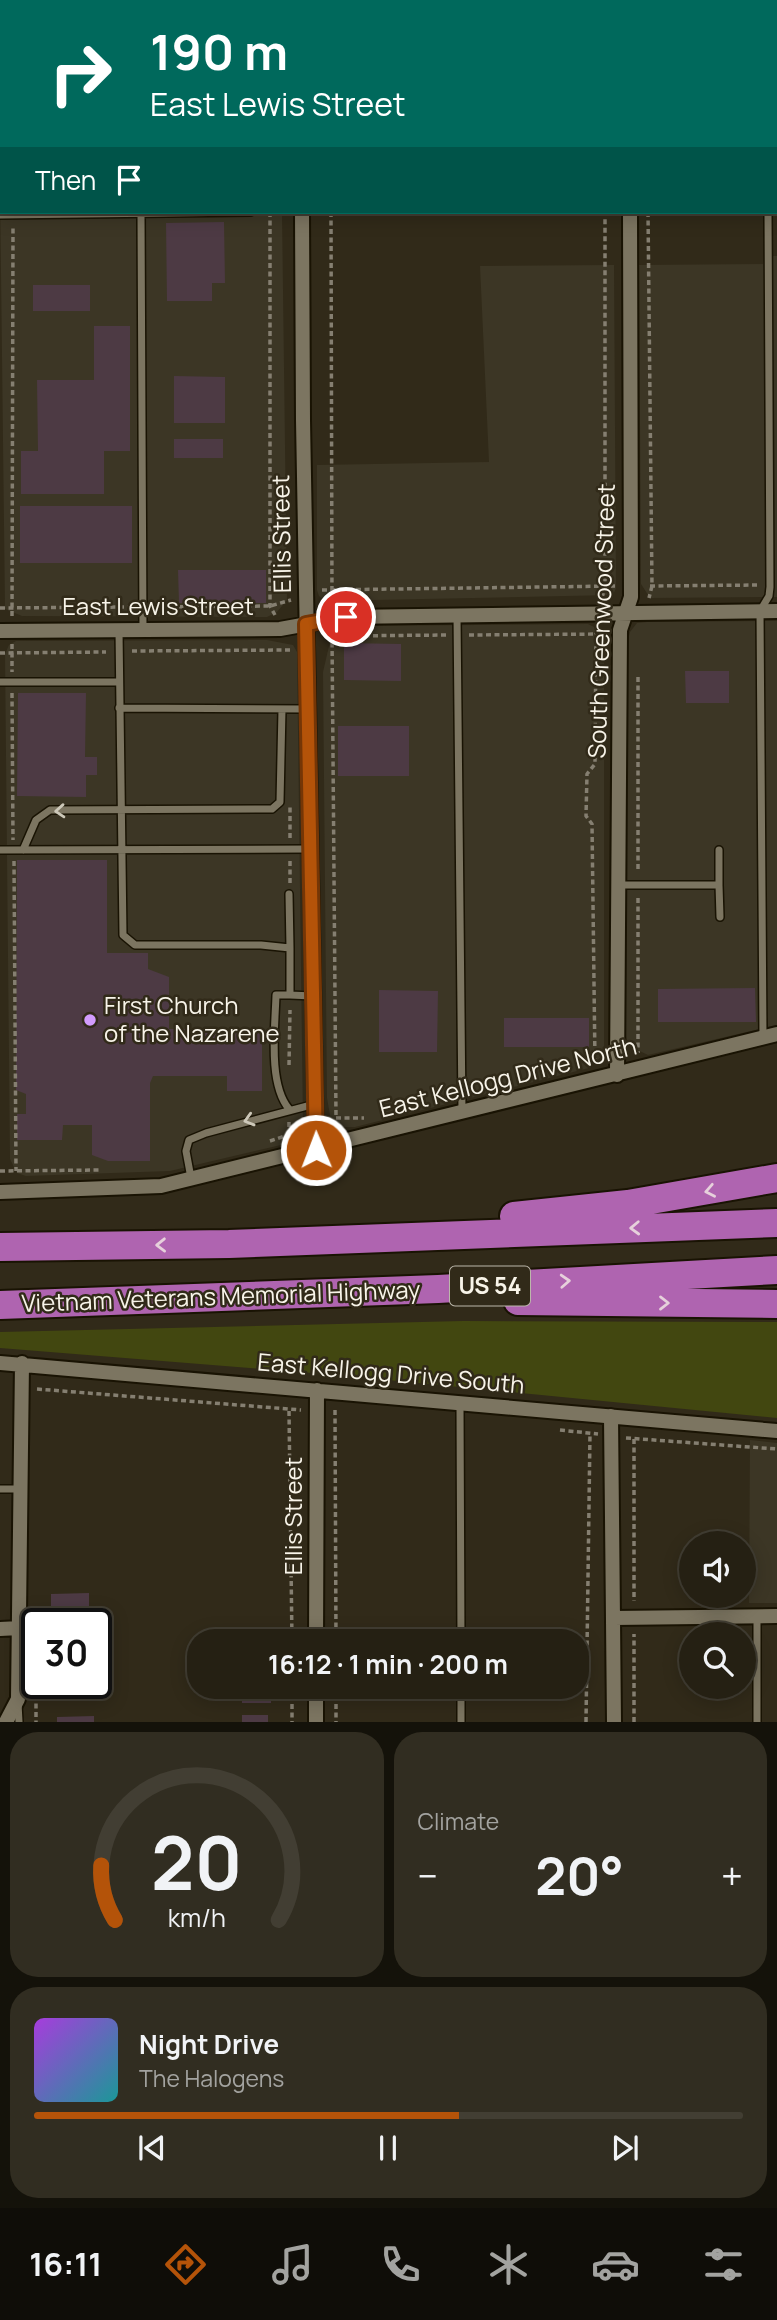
<!DOCTYPE html>
<meta charset="utf-8">
<style>
body{margin:0;font-family:Manrope,sans-serif;background:#312d21;color:#f1f3f6;height:100vh;display:flex;flex-direction:column;font-size:26px;white-space:nowrap}
*{box-sizing:border-box;margin:0}
p{font-size:23px;color:#a3a3a0}
.icon{flex:none;width:38px;height:38px;fill:none;stroke:currentColor;stroke-width:2;stroke-linecap:round;stroke-linejoin:round}
.map{position:relative;height:1722px;overflow:hidden}
.panel{display:flex;flex-direction:column;gap:10px;padding:10px;background:#14120a;flex:1}
.panel>*{flex:none}
.top-card{position:absolute;left:0px;top:0px;width:777px;height:214px;box-shadow:0 4px 18px #0003,0 0 0 2px #423e33;background:#00695c;color:#fff;overflow:hidden}
.controls{position:absolute;left:679px;top:1531px;display:grid;gap:14px}
.controls a{display:grid;place-items:center;width:77px;height:77px;border-radius:50%;background:#252013;box-shadow:0 4px 18px #0003,0 0 0 2px #423e33;font-size:35px}
.speed{position:absolute;left:21px;top:1608px;display:flex;gap:14px;font-size:35px;font-weight:700;text-align:center}
.speed>*{display:grid;place-content:center;width:91px;height:91px;border-radius:50%;background:#252013;box-shadow:0 4px 18px #0003,0 0 0 2px #423e33;line-height:1}
.speed .limit{border:4px solid #111;border-radius:10px;background:#fff;color:#111}
.pin{position:absolute;display:grid;place-items:center;width:60px;height:60px;color:#fff;margin:-30px;border:4px solid #fff;border-radius:50%;box-shadow:0 2px 7px #0007}
.me{position:absolute;width:77px;margin:-38px;rotate:359deg;stroke-linejoin:round;filter:drop-shadow(0 0 5px #0008)}
.turn{display:flex;align-items:center;gap:24px;height:147px;padding:0 35px;font-size:32px}
.turn .icon{width:91px;height:91px;stroke-width:2.5}
.turn b{display:block;font-size:49px;line-height:60px}
.then{display:flex;align-items:center;height:66px;padding:0 35px;background:#0003;gap:14px;font-size:26px}
.big{font-size:52px;font-weight:700;line-height:1.1}
.panel .widget{flex:1;display:flex;flex-direction:column;justify-content:center;gap:10px;min-width:0;padding:0 24px;border-radius:28px;background:#312d21}
.panel .dial{align-items:center;gap:0}
.dial svg{height:182px;overflow:visible;fill:none;stroke:#423e33;stroke-width:7;stroke-linecap:round;text-anchor:middle}
.dial text{fill:#f1f3f6;stroke:none}
.song{display:flex;align-items:center;gap:21px}
.cover{width:84px;height:84px;border-radius:10px;background:linear-gradient(135deg,hsl(280 70% 55%),hsl(180 70% 35%))}
.played{height:7px;border-radius:4px;background:linear-gradient(90deg,#b45309 60%,#423e33 60%)}
.keys{display:flex;justify-content:space-around;direction:ltr}
.heat{display:flex;justify-content:space-between;align-items:center;font-size:38px;direction:ltr}
.panel .tiles{flex:1;display:grid;gap:10px;grid-template-columns:1fr 1fr}
.widget:last-child{grid-column:span 2}
.trip{position:absolute;left:187px;top:1629px;width:402px;height:70px;border-radius:28px;background:#252013;box-shadow:0 4px 18px #0003,0 0 0 2px #423e33;font-weight:700;line-height:70px;text-align:center}
.menu{display:flex;height:112px;justify-content:space-around;align-items:center;background:#0f0d08;color:#a3a3a0}
.menu .icon{width:49px;height:49px}
.menu .on{color:#b45309}
.menu b{font-size:32px;color:#f1f3f6}
.map>svg:first-child{display:block}
.commercial{fill:#3c3625}
.green{fill:#424710}
.building{fill:#4d3a44}
.lines{fill:none;stroke-linecap:round;stroke-linejoin:round}
.service-casing{stroke:#191303;stroke-width:10}
.minor-casing{stroke:#191303;stroke-width:18}
.motorway-casing{stroke:#191303;stroke-width:32}
.path{stroke:#857f71;stroke-width:3.5;stroke-dasharray:5 3.5;stroke-linecap:butt}
.service{stroke:#7c7561;stroke-width:7}
.minor{stroke:#7c7561;stroke-width:14}
.motorway{stroke:#af64b0;stroke-width:28}
.oneway{stroke:#cdc8b9}
.oneway2{stroke:#e6d0db}
.route-casing{stroke:#753606;stroke-width:18}
.route{stroke:#b45309;stroke-width:12}
.poi-dot{fill:#d29cfd;stroke:#312a19;stroke-width:2.5}
.labels{text-anchor:middle;stroke-width:5;stroke-linejoin:round;paint-order:stroke}
.shield{fill:#312a19;stroke:#bcb7ab;stroke-width:2}
.shield-label{font-size:23px;font-weight:bold;fill:#f8f4e9}
.street-label{font-size:24px;fill:#f8f4e9;stroke:#312a19}
.poi-label{font-size:24px;fill:#f8f4e9;stroke:#312a19;text-anchor:start}
</style>
<div class="map">
<svg width="777" height="1722" viewBox="0 0 777 1722">
<rect width="100%" height="100%" fill="#312a19"/>
<path class="commercial" d="M0,0h283v2h-281v57z
M613,0h164v53l-2,-51z
M2,102v110h280l5,388 -10,12 -10,5 -245,-1 -17,-7 -5,-421z
M764,256h13v341l-127,1 -9,-14 -2,-319 124,-1z
M614,265l2,323 -3,7 -288,6 -6,-5 -2,-6v-125l172,-3 -9,-196z
M777,621v404l-129,30 -19,-9 -6,-19 2,-375 5,-20 7,-9 10,-1z
M588,624l8,4 8,19v399l-3,11 -12,11 -234,59h-14l-10,-6 -4,-23 -4,-426 9,-39 16,-7z
M267,640l26,5 4,7 6,472 -11,16 -11,5 -111,26 -144,5 -9,-3 -7,-14 -5,-505 4,-9 7,-4z
M750,1440l27,3v160h-28z"/>
<path class="green" d="M463,1321l314,1v96l-440,-43 -337,-27v-16z"/>
<path class="building" d="M224,222l1,61h-13v18h-45l-1,-78z
M33,285h57v26h-57z
M94,326h36v125h-26v43h-83v-43h17l-1,-71h57z
M174,376l51,1v46h-51z
M174,439h49v19h-49z
M20,506h112v57h-112z
M178,570h88v33h-87z
M344,643l57,1v37l-57,-1z
M685,671h44v32h-43z
M18,693h68l-1,64h12v18h-11v22l-69,-1z
M338,726h71v50h-71z
M17,860h90v93h41v16l21,8v52h93v62h-35v-15h-74l-3,7v78h-42l-16,-6v-30h-29l-1,15h-45v-26h9v-20l-10,-4z
M755,988l1,34h-98v-33z
M379,990l59,1 -1,61h-58z
M504,1018h85v29h-85z
M89,1593v23l-38,1v-23z
M269,1631l1,11h-26v-10z
M96,1636h6l-1,23h-5z
M96,1677h5v24l-44,-1v-16h39z
M242,1687h29v16h-29z
M242,1715h26v7h-26z
M94,1716v6h-37v-5z"/>
<g class="lines">
<defs>
<path id="service" d="M143,0v2
M354,0v2
M751,0v2
M0,7h2
M141,213l2,417
M0,215l251,-3
M457,615l5,496
M119,631l4,304 12,10h126l29,3v47l23,1
M0,682h119
M119,708l189,1
M0,850l310,-1
M23,850l13,-30 14,-10 222,-1 8,-7 2,-93
M618,885h101v-35
M719,885l1,32
M289,894l1,54
M763,1037l-3,-426 9,-15 1,-9 -2,-375
M289,1109c-21,-25 -14,-81 -13,-114h14
M191,1178l-5,-27 3,-11 17,-7 109,-29
M460,1404l1,238
M0,1489h20
M757,1617v105
M461,1687v35
M18,1703l1,19"/>
<path id="minor" d="M302,0v2
M603,0v2
M775,70h2
M0,85h2
M302,212l1,208 13,730
M0,631l280,-2 66,-12 431,-6
M617,1075l3,-445 11,-33 -1,-385
M0,1192l161,-6 616,-152
M0,1363l777,68
M611,1416l3,306
M614,1618l163,-2
M0,1629l20,-1
M316,1642l1,-252
M6,1722l12,-23 4,-336
M316,1722v-35"/>
<path id="motorway" d="M514,1216l114,-12 149,-26
M0,1247l229,-3 548,-21
M518,1301l259,3
M0,1305l438,-16 339,-19"/>
</defs>
<use href="#service" class="service-casing"/>
<use href="#minor" class="minor-casing"/>
<use href="#motorway" class="motorway-casing"/>
<path class="path" d="M269,0v2
M329,0v2
M625,0v2
M579,2v-2
M775,96h2
M0,110h2
M270,212v394l5,9
M331,212l1,393
M648,212l4,374 -3,12
M650,586l108,-1
M322,590l293,-4
M602,598l3,-12v-374
M153,607l117,-1 21,-6
M0,608l131,-1
M12,616l1,-388
M332,634l4,484
M469,635l136,-1
M339,636l108,-1
M12,644v28
M132,651l160,-1
M0,653l106,-1
M638,677v195
M12,693l1,147
M290,838v-31
M14,861l2,310
M290,883v-24
M638,898v155
M595,1063l-3,-239 -6,-8 1,-42 8,-10 1,-134
M289,1065l1,-55
M336,1118h28
M289,1122v13
M270,1141l30,-10
M0,1171l102,-1
M37,1389l264,21
M335,1410l1,232
M289,1411l3,231
M560,1430l38,4
M626,1438l151,11
M634,1439v162
M36,1678v44
M292,1687v35
M336,1687v35
M586,1722l4,-289
M634,1722v-88"/>
<use href="#service" class="service"/>
<use href="#minor" class="minor"/>
<use href="#motorway" class="motorway"/>
</g>
<defs><path id="oneway-chevron" d="M-2-3.5L2.5 0L-2 3.5" fill="none" stroke-width="1.6" stroke-linecap="round" stroke-linejoin="round" transform="scale(1.75)"/></defs>
<g class="oneway">
<use href="#oneway-chevron" transform="translate(60 811) rotate(176)"/>
<use href="#oneway-chevron" transform="translate(249 1120) rotate(164)"/>
</g>
<g class="oneway2">
<use href="#oneway-chevron" transform="translate(710 1191) rotate(169)"/>
<use href="#oneway-chevron" transform="translate(635 1228) rotate(178)"/>
<use href="#oneway-chevron" transform="translate(161 1245) rotate(179)"/>
<use href="#oneway-chevron" transform="translate(565 1281) rotate(-3)"/>
<use href="#oneway-chevron" transform="translate(664 1303)"/>
</g>
<g class="lines">
<defs>
<path id="route" d="M316,1150l-10,-526 40,-7"/>
</defs>
<use href="#route" class="route-casing"/>
<use href="#route" class="route"/>
</g>
<circle class="poi-dot" cx="90" cy="1020" r="7"/>
<g class="labels">
<rect class="shield" x="450" y="1266.5" width="80" height="39" rx="5"/>
<g class="shield-label">
<text x="490" y="1294">US 54</text>
</g>
<g class="street-label">
<text transform="translate(282 534) rotate(-91)" y="8">Ellis Street</text>
<text x="158" y="615">East Lewis Street</text>
<text transform="translate(602 621) rotate(-88)" y="8">South Greenwood Street</text>
<text transform="translate(508 1078) rotate(-14)" y="8">East Kellogg Drive North</text>
<text transform="translate(221 1297) rotate(-2)" y="8">Vietnam Veterans Memorial Highway</text>
<text transform="translate(391 1374) rotate(5)" y="8">East Kellogg Drive South</text>
<text transform="translate(294 1516) rotate(-90)" y="8">Ellis Street</text>
</g>
<g class="poi-label">
<text x="104" y="1014">First Church<tspan x="104" dy="28">of the Nazarene</tspan></text>
</g>
</g>
</svg>
<div class="controls">
<a><svg class="icon" aria-label="sound" viewBox="0 0 24 24"><path d="M4 9h4l5-4v14l-5-4H4zM17 9q2 3 0 6"/></svg></a>
<a><svg class="icon" aria-label="search" viewBox="0 0 24 24"><circle cx="10" cy="10" r="6"/><path d="M15 15l6 6"/></svg></a>
</div>
<div class="speed"><div class="limit">30</div></div>
<div class="pin" style="left:346px;top:617px;background:#d93025"><svg class="icon" aria-label="arrive" viewBox="0 0 24 24"><path d="M6 21V4h12l-3 4 3 4H6"/></svg></div>
<svg class="me" style="left:316px;top:1150px" viewBox="-20 -20 40 40"><circle r="17" fill="#b45309" stroke="#fff" stroke-width="3"/><path d="M0-11L8 9 0 5-8 9z" fill="#fff"/></svg>
<div class="trip">16:12 · 1 min · 200 m</div>
<div class="top-card">
<div class="turn"><svg class="icon" aria-label="right" viewBox="0 0 24 24"><path d="M7 20v-9h11M14 6l5 5-5 5"/></svg><div><b>190 m</b>East Lewis Street</div></div>
<div class="then">Then<svg class="icon" aria-label="arrive" viewBox="0 0 24 24"><path d="M6 21V4h12l-3 4 3 4H6"/></svg></div>
</div>
</div>
<section class="panel">
<div class="tiles">
<div class="widget dial"><svg viewBox="0 0 100 80">
<path d="M14 69A42 42 0 1 1 86 69"/>
<path d="M14 69A42 42 0 0 1 8 45" stroke="#b45309"/>
<text x="50" y="56" font-size="32" font-weight="700">20</text>
<text x="50" y="72" font-size="11">km/h</text>
</svg></div>
<div class="widget"><p>Climate</p>
<div class="heat"><a>−</a><b class="big">20°</b><a>+</a></div>
</div>
<div class="widget">
<div class="song"><i class="cover"></i><div><b>Night Drive</b><p>The Halogens</p></div></div>
<div class="played"></div>
<div class="keys"><svg class="icon" aria-label="previous" viewBox="0 0 24 24"><path d="M18 5L8 12l10 7zM5 5v14"/></svg><svg class="icon" aria-label="pause" viewBox="0 0 24 24"><path d="M8 5v14M16 5v14"/></svg><svg class="icon" aria-label="next" viewBox="0 0 24 24"><path d="M6 5l10 7-10 7zM19 5v14"/></svg></div>
</div>
</div>
</section>
<nav class="menu">
<b>16:11</b>
<svg class="icon on" aria-label="directions" viewBox="0 0 24 24"><path d="M12 3l9 9-9 9-9-9zM9 14v-3h6M13 9l2 2-2 2"/></svg>
<svg class="icon" aria-label="music" viewBox="0 0 24 24"><path d="M9 18V5l10-2v13"/><circle cx="6" cy="18" r="3"/><circle cx="16" cy="16" r="3"/></svg>
<svg class="icon" aria-label="phone" viewBox="0 0 24 24"><path d="M5 4h4l2 5-3 2q2 4 5 5l2-3 5 2v4C11 20 4 13 5 4z"/></svg>
<svg class="icon" aria-label="climate" viewBox="0 0 24 24"><path d="M12 3v18M4 7l16 10M4 17L20 7"/></svg>
<svg class="icon" aria-label="car" viewBox="0 0 24 24"><path d="M5 17H2v-5l4-1 3-4h7l3 4 3 1v5h-3M9 17h6M6 11h13"/><circle cx="7" cy="17" r="2"/><circle cx="17" cy="17" r="2"/></svg>
<svg class="icon" aria-label="filters" viewBox="0 0 24 24"><path d="M4 7h16M4 17h16"/><circle cx="9" cy="7" r="2"/><circle cx="15" cy="17" r="2"/></svg>
</nav>
